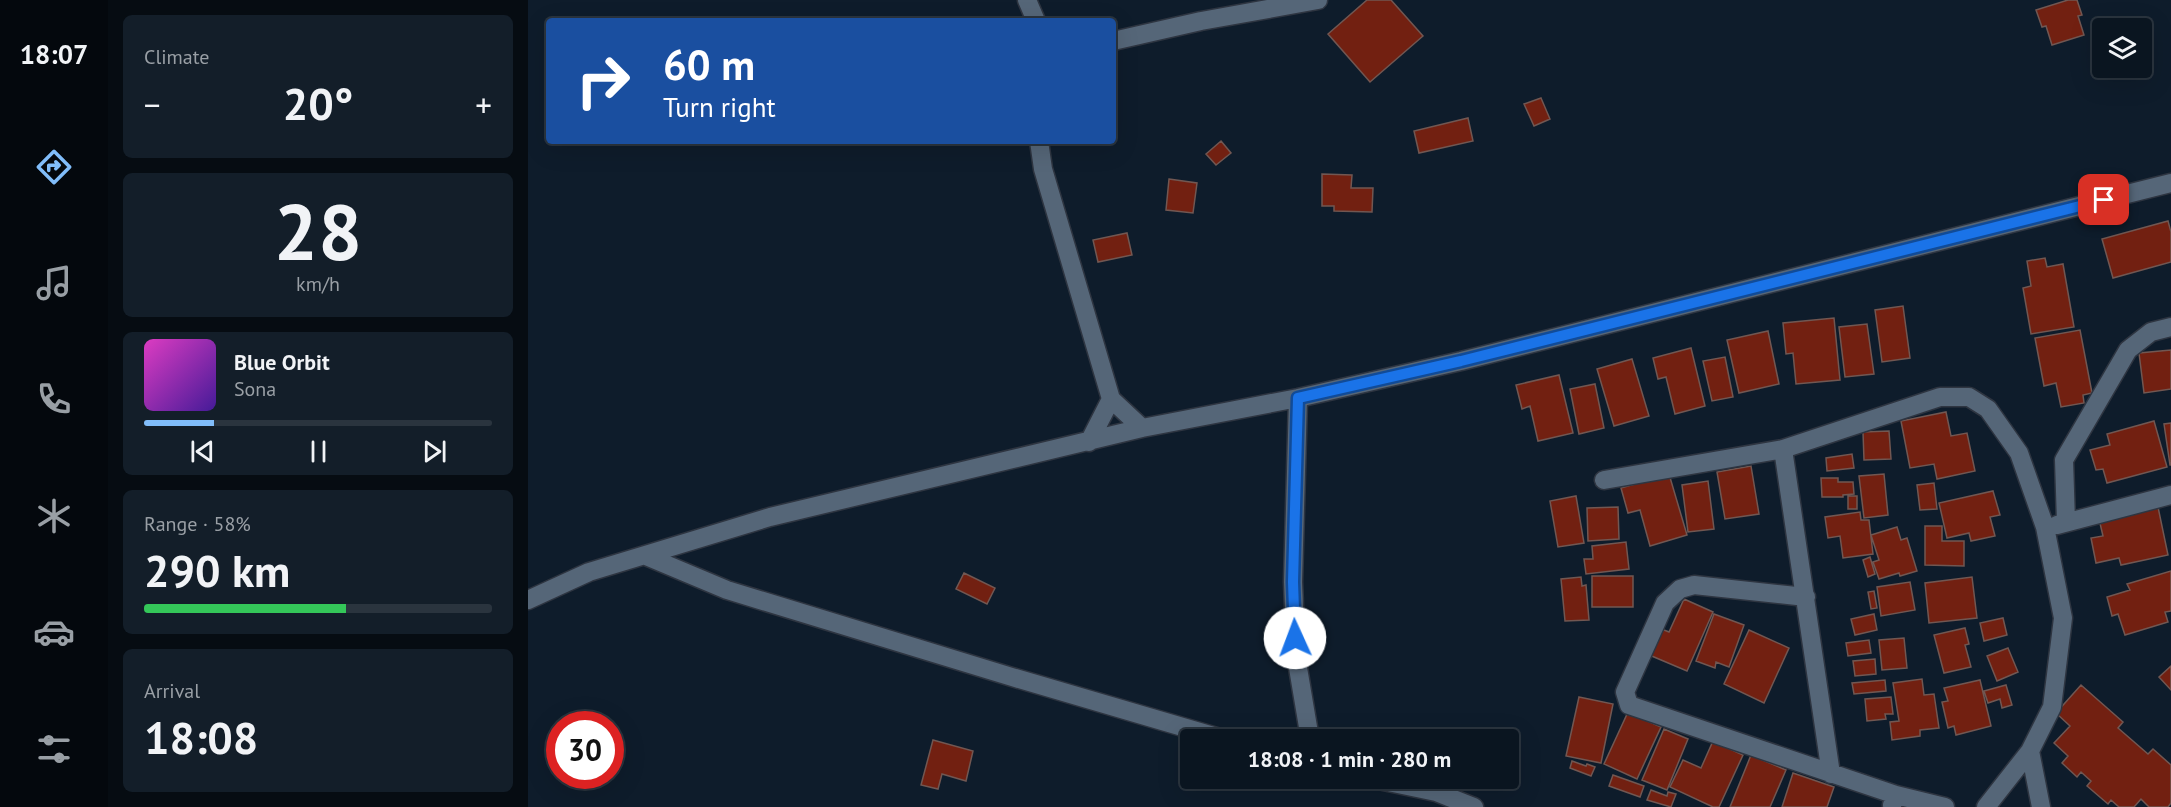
<!DOCTYPE html>
<meta charset="utf-8">
<style>
body{margin:0;font-family:"PT Sans",sans-serif;background:#131e29;color:#f1f3f6;height:100vh;display:flex;flex-direction:column;font-size:22px;white-space:nowrap}
*{box-sizing:border-box;margin:0}
p{font-size:20px;color:#999fa5}
.icon{flex:none;width:33px;height:33px;fill:none;stroke:currentColor;stroke-width:2;stroke-linecap:round;stroke-linejoin:round}
.map{position:relative;flex:1;overflow:hidden}
.sheet{display:flex;flex-direction:column;gap:15px;padding:15px;background:#060c12;width:420px}
.sheet>*{flex:none}
.hud{position:absolute;left:18px;top:18px;width:570px;height:126px;border-radius:6px;box-shadow:0 6px 24px #0002,0 0 0 2px #2a343e;background:#1a4fa0;color:#fff;overflow:hidden}
.controls{position:absolute;left:1564px;top:18px;display:grid;gap:12px}
.controls a{display:grid;place-items:center;width:60px;height:60px;border-radius:6px;background:#0a1520;box-shadow:0 6px 24px #0002,0 0 0 2px #2a343e;font-size:30px}
.speed{position:absolute;left:18px;top:711px;display:flex;gap:12px;font-size:30px;font-weight:700;text-align:center}
.speed>*{display:grid;place-content:center;width:78px;height:78px;border-radius:50%;background:#0a1520;box-shadow:0 6px 24px #0002,0 0 0 2px #2a343e;line-height:1}
.speed .limit{border:9px solid #d22;background:#fff;color:#111}
.pin{position:absolute;display:grid;place-items:center;width:51px;height:51px;color:#fff;margin:-26px;border-radius:12px;box-shadow:0 3px 9px #0006}
.me{position:absolute;width:66px;margin:-33px;rotate:358deg;stroke-linejoin:round;filter:drop-shadow(0 0 4px #0008)}
.turn{display:flex;align-items:center;gap:21px;height:126px;padding:0 18px;font-size:27px}
.turn .icon{width:78px;height:78px;stroke-width:2.5}
.turn b{display:block;font-size:42px;line-height:51px}
.big{font-size:45px;font-weight:700;line-height:1.1}
.sheet .widget{flex:1;display:flex;flex-direction:column;justify-content:center;gap:9px;min-width:0;padding:0 21px;border-radius:9px;background:#131e29}
.sheet .dial{align-items:center;gap:0}
.dial b{font-size:78px;line-height:1}
.song{display:flex;align-items:center;gap:18px}
.cover{width:72px;height:72px;border-radius:9px;background:linear-gradient(135deg,hsl(310 70% 55%),hsl(260 70% 35%))}
.played{height:6px;border-radius:3px;background:linear-gradient(90deg,#81bdfa 20%,#2a343e 20%)}
.keys{display:flex;justify-content:space-around;direction:ltr}
.heat{display:flex;justify-content:space-between;align-items:center;font-size:33px;direction:ltr}
.charge{height:9px;border-radius:4px;background:linear-gradient(90deg,#34c759 58%,#2a343e 0)}
.trip{position:absolute;left:652px;top:729px;width:339px;height:60px;border-radius:6px;background:#0a1520;box-shadow:0 6px 24px #0002,0 0 0 2px #2a343e;font-weight:700;line-height:60px;text-align:center}
main{display:flex;flex:1;min-height:0}
.tabs{display:flex;flex-direction:column;width:108px;justify-content:space-around;align-items:center;background:#04080d;color:#999fa5}
.tabs .icon{width:42px;height:42px}
.tabs .current{color:#81bdfa}
.tabs b{font-size:27px;color:#f1f3f6}
.map>svg:first-child{display:block}
.building{fill:#722011;stroke:#715752;stroke-width:1.5}
.lines{fill:none;stroke-linecap:round;stroke-linejoin:round}
.minor-casing{stroke:#2e3541;stroke-width:21}
.minor{stroke:#556678;stroke-width:18}
.route-casing{stroke:#114b97;stroke-width:15}
.route{stroke:#1a73e8;stroke-width:10}
</style>
<main>
<nav class="tabs">
<b>18:07</b>
<svg class="icon current" aria-label="directions" viewBox="0 0 24 24"><path d="M12 3l9 9-9 9-9-9zM9 14v-3h6M13 9l2 2-2 2"/></svg>
<svg class="icon" aria-label="music" viewBox="0 0 24 24"><path d="M9 18V5l10-2v13"/><circle cx="6" cy="18" r="3"/><circle cx="16" cy="16" r="3"/></svg>
<svg class="icon" aria-label="phone" viewBox="0 0 24 24"><path d="M5 4h4l2 5-3 2q2 4 5 5l2-3 5 2v4C11 20 4 13 5 4z"/></svg>
<svg class="icon" aria-label="climate" viewBox="0 0 24 24"><path d="M12 3v18M4 7l16 10M4 17L20 7"/></svg>
<svg class="icon" aria-label="car" viewBox="0 0 24 24"><path d="M5 17H2v-5l4-1 3-4h7l3 4 3 1v5h-3M9 17h6M6 11h13"/><circle cx="7" cy="17" r="2"/><circle cx="17" cy="17" r="2"/></svg>
<svg class="icon" aria-label="filters" viewBox="0 0 24 24"><path d="M4 7h16M4 17h16"/><circle cx="9" cy="7" r="2"/><circle cx="15" cy="17" r="2"/></svg>
</nav>
<section class="sheet">
<div class="widget"><p>Climate</p>
<div class="heat"><a>−</a><b class="big">20°</b><a>+</a></div>
</div>
<div class="widget dial"><b>28</b><p>km/h</p></div>
<div class="widget">
<div class="song"><i class="cover"></i><div><b>Blue Orbit</b><p>Sona</p></div></div>
<div class="played"></div>
<div class="keys"><svg class="icon" aria-label="previous" viewBox="0 0 24 24"><path d="M18 5L8 12l10 7zM5 5v14"/></svg><svg class="icon" aria-label="pause" viewBox="0 0 24 24"><path d="M8 5v14M16 5v14"/></svg><svg class="icon" aria-label="next" viewBox="0 0 24 24"><path d="M6 5l10 7-10 7zM19 5v14"/></svg></div>
</div>
<div class="widget"><p>Range · 58%</p><b class="big">290 km</b><div class="charge"></div></div>
<div class="widget"><p>Arrival</p><b class="big">18:08</b></div>
</section>
<div class="map">
<svg width="1643" height="807" viewBox="0 0 1643 807">
<rect width="100%" height="100%" fill="#0e1c2b"/>
<path class="building" d="M839,0h24l32,36 -53,46 -42,-48z
M1540,0h9l5,15 -4,1 6,19 -32,10 -6,-19 -4,1 -6,-17z
M1013,98l9,21 -16,7 -10,-22z
M940,118l5,23 -54,12 -5,-22z
M693,141l10,12 -15,12 -10,-11z
M794,174l30,1 -1,13h22l-1,24 -38,-1v-5h-12z
M641,179l28,4 -4,30 -27,-3z
M1640,221l3,11v30l-58,16 -11,-39z
M599,233l5,22 -34,7 -5,-22z
M1517,258l2,9 16,-3 11,63 -43,7 -8,-46 8,-2 -4,-25z
M1375,306l7,52 -28,4 -7,-52z
M1306,318l6,62 -44,4 -3,-31 -7,1 -3,-31z
M1339,324l7,50 -29,3 -6,-50z
M1552,330l12,63 -9,2 1,8 -23,4 -5,-24 -12,3 -9,-48z
M1240,331l11,53 -40,9 -12,-53z
M1163,348l14,58 -30,8 -9,-37 -8,2 -5,-21z
M1643,350v39l-27,4 -5,-40z
M1197,357l8,40 -21,4 -9,-40z
M1104,359l17,57 -35,10 -17,-57z
M1031,375l14,58 -35,8 -8,-35 -8,3 -6,-24z
M1067,384l9,44 -25,6 -9,-45z
M1418,412l5,24 16,-3 8,38 -38,8 -3,-15 -24,4 -9,-47z
M1626,421l13,46 -60,16 -4,-14 -7,1 -6,-20 20,-5 -3,-11z
M1643,423v42h-1l-6,-41z
M1361,431l2,28 -27,1 -1,-28z
M1324,454l2,14 -27,3 -1,-13z
M1223,466l8,48 -34,5 -8,-47z
M1141,474l18,61 -37,11 -10,-36 -12,3 -7,-25z
M1356,474l4,41 -24,3 -5,-42z
M1293,478h17v4h15l1,12 -11,1v2h-21z
M1180,481l6,48 -26,3 -6,-47z
M1406,483l3,26 -17,1 -3,-25z
M1465,491l7,24 -10,2 5,19 -24,5 -2,-8 -22,5 -8,-35z
M1048,496l8,47 -26,4 -8,-46z
M1320,496h9v13h-9z
M1090,507l1,32 -31,2 -1,-33z
M1630,507l10,48 -47,10 -2,-7 -23,5 -5,-25 12,-2 -4,-17z
M1332,512l1,8h8l4,34 -30,4 -3,-22 -12,2 -3,-21z
M1397,526h17v15h22v25l-39,-1z
M1369,527l4,13 6,-2 10,33 -17,5 -1,-3 -20,6 -6,-17 6,-2 -8,-25z
M1098,542l3,27 -43,5 -2,-15h9l-1,-13z
M1342,557l5,17 -7,3 -5,-17z
M1643,571v40l-6,1 3,10 -43,13 -7,-21 -6,2 -5,-19 23,-7 -3,-6z
M436,573l31,15 -8,16 -31,-15z
M1064,576h41v31h-41z
M1053,577l1,9 4,-1 3,35 -24,1 -4,-42z
M1444,577l5,41 -48,5 -4,-40z
M1382,582l5,28 -34,6 -4,-29z
M1346,591l3,17 -6,1 -3,-17z
M1156,599l29,13 -26,59 -40,-17 12,-26 10,4z
M1186,614l30,11 -15,42 -13,-5 -1,6 -19,-7z
M1346,614l3,16 -22,5 -4,-16z
M1475,618l4,17 -23,6 -4,-18z
M1437,628l4,16 -4,1 6,22 -27,6 -10,-38z
M1221,630l40,18 -25,55 -40,-19z
M1376,638l3,30 -25,2 -3,-30z
M1341,640l2,13 -23,3 -2,-13z
M1480,648l10,24 -21,9 -10,-25z
M1347,659l1,15 -21,2 -2,-15z
M1643,666v24l-12,-13z
M1394,679l2,16 10,-1 5,34 -19,2v6l-28,4 -2,-18 9,-1 -6,-38z
M1357,680l1,11 -32,3 -2,-11z
M1452,680l11,46 -35,9 -2,-9 -6,2 -6,-26 6,-1 -4,-13z
M1478,685l6,20 -10,3 -2,-9 -12,4 -4,-12z
M1553,685l42,37 -5,6 30,26 5,-5 18,16v38l-3,4h-19l-8,-8 -7,8h-15l-8,-7 -3,4 -21,-18 4,-5 -10,-9 -4,5 -15,-14 6,-7 -14,-13 16,-17 -14,-13z
M1051,697l34,7 -12,59 -35,-7z
M1363,697l2,17h-8l1,5 -19,2 -2,-22z
M1100,712l33,15 -24,52 -33,-15z
M1136,729l24,10 -21,51 -25,-10z
M405,740l40,11 -7,30 -24,-7 -4,15 -17,-4z
M1185,741l30,14 -24,52h-6l-43,-20 13,-27 18,8z
M1223,755l35,15 -16,37h-40z
M1044,761l14,5 1,-2 8,3 -4,9 -21,-8z
M1265,773l41,14 -7,20h-45z
M1085,775l31,11 -4,11 -31,-11z
M1123,790l16,6 1,-4 8,2 -5,13 -24,-7z"/>
<g class="lines">
<defs>
<path id="minor" d="M499,0l9,21
M585,41l88,-20 117,-21
M511,141l4,28 68,230 31,29
M770,398l-5,184 3,74 13,77 4,7
M561,442l22,-43
M1255,449l48,325
M1076,480l179,-31 157,-52h29l19,12 31,44 26,74 18,91 -11,89 -22,44 -44,56
M1538,522l-2,-62 64,-110 23,-18 20,-5
M1529,525l114,-30
M118,556l81,34 285,87 215,63
M1278,597l-112,-12 -14,4 -15,14 -40,89 4,13 267,90
M0,600l61,-28 181,-55 372,-89 156,-30 163,-37 710,-178
M1502,751l11,56
M841,778l67,14 38,15
M1364,805l4,-10 49,12"/>
</defs>
<use href="#minor" class="minor-casing"/>
<use href="#minor" class="minor"/>
</g>
<g class="lines">
<defs>
<path id="route" d="M767,638l-2,-56 5,-184 163,-37 643,-161"/>
</defs>
<use href="#route" class="route-casing"/>
<use href="#route" class="route"/>
</g>
</svg>
<div class="controls">
<a><svg class="icon" aria-label="layers" viewBox="0 0 24 24"><path d="M12 4l9 5-9 5-9-5zM3 14l9 5 9-5"/></svg></a>
</div>
<div class="speed"><div class="limit">30</div></div>
<div class="pin" style="left:1576px;top:200px;background:#d93025"><svg class="icon" aria-label="arrive" viewBox="0 0 24 24"><path d="M6 21V4h12l-3 4 3 4H6"/></svg></div>
<svg class="me" style="left:767px;top:638px" viewBox="-20 -20 40 40"><circle r="19" fill="#fff"/><path d="M0-13L10 11 0 6-10 11z" fill="#1a73e8"/></svg>
<div class="trip">18:08 · 1 min · 280 m</div>
<div class="hud">
<div class="turn"><svg class="icon" aria-label="right" viewBox="0 0 24 24"><path d="M7 20v-9h11M14 6l5 5-5 5"/></svg><div><b>60 m</b>Turn right</div></div>
</div>
</div>
</main>
